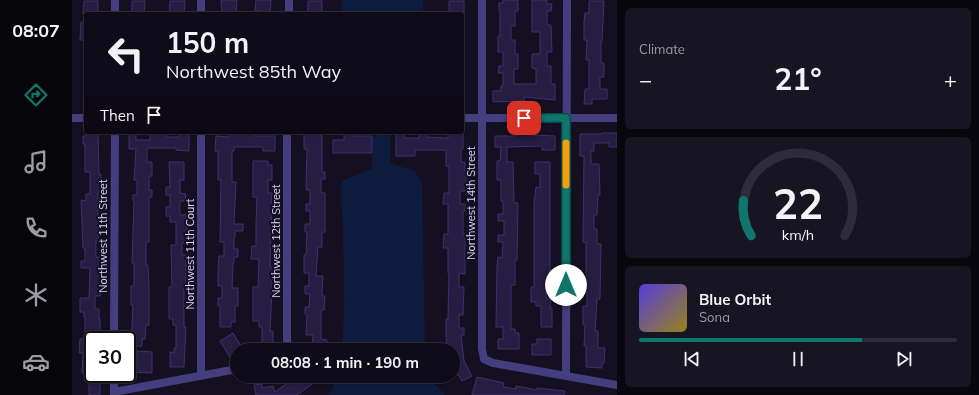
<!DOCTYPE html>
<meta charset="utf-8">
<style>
body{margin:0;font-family:Mulish,sans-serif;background:#181523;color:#f1f3f6;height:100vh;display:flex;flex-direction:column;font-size:15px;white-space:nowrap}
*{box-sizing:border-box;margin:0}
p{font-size:13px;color:#9b9ba2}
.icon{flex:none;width:22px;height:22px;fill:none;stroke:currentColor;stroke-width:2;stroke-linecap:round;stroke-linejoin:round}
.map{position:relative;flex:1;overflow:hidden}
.drawer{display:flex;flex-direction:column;gap:8px;padding:8px;background:#08070e;width:362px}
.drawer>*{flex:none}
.hud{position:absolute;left:12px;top:12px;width:380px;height:122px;border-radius:4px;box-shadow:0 1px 3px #0004,0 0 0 1px #2f2c39;background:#0f0c1a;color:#f1f3f6;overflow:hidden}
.speed{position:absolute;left:12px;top:331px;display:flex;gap:8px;font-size:20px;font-weight:700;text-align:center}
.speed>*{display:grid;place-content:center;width:52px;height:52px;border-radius:50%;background:#0f0c1a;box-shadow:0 1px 3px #0004,0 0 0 1px #2f2c39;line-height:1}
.speed .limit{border:2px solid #111;border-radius:6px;background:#fff;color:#111}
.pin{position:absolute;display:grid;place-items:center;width:34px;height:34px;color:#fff;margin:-17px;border-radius:8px;box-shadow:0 2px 6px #0006}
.me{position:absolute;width:44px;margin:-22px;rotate:0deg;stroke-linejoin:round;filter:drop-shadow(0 0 3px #0008)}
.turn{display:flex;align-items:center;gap:14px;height:84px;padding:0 16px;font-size:18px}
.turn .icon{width:52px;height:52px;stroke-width:2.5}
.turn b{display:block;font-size:28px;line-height:34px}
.then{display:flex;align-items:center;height:38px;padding:0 16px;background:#0003;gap:8px;font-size:15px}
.big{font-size:30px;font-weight:700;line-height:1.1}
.drawer .card{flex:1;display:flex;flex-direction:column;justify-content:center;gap:6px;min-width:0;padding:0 14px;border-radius:6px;background:#181523}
.drawer .dial{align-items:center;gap:0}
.dial svg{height:104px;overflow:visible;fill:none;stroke:#2f2c39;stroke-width:7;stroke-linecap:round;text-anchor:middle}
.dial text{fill:#f1f3f6;stroke:none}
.song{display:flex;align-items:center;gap:12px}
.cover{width:48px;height:48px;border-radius:6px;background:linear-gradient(135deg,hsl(250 70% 55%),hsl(50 70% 35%))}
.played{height:4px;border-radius:2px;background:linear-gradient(90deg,#0f766e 70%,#2f2c39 70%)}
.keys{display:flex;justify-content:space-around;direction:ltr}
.heat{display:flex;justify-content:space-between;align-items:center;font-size:22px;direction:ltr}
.trip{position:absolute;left:158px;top:343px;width:230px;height:40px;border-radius:20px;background:#0f0c1a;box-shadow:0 1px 3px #0004,0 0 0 1px #2f2c39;font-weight:700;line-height:40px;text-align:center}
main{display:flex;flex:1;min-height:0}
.tabs{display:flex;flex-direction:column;width:72px;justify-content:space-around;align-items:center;background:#06050a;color:#9b9ba2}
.tabs .icon{width:28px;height:28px}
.tabs .current{color:#0f766e}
.tabs b{font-size:18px;color:#f1f3f6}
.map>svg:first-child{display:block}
.water{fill:#0d1c3d}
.building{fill:#261d42;stroke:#40316c}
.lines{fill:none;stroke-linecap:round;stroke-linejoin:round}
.minor{stroke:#443e7e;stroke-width:8}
.route-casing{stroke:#0a4d48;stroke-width:10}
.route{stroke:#0f766e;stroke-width:7}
.slow{stroke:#f59e0b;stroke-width:7}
.labels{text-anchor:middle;stroke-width:4;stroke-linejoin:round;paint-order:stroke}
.street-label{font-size:11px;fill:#dbd4fc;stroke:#141022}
</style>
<main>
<nav class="tabs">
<b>08:07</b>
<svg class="icon current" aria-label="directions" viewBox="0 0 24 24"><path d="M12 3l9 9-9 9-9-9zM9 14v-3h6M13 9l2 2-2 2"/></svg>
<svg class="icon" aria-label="music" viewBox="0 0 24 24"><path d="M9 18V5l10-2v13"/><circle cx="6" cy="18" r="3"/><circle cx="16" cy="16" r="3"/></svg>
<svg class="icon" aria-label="phone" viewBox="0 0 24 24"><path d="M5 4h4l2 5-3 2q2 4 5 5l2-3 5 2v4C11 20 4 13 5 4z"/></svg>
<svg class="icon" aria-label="climate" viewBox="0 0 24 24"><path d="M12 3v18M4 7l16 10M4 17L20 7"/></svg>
<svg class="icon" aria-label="car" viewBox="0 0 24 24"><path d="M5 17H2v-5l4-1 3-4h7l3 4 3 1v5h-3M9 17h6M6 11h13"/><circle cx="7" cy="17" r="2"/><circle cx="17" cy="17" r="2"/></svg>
</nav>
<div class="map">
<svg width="545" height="395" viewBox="0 0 545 395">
<rect width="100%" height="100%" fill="#141022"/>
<path class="water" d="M270,0h81v14h-82z
M302,132l16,1v30l25,8 7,13 3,166h-84c6,-41 2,-85 2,-126 -1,-15 -4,-29 -1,-43l30,-12 1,-36z
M265,376h92l1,3 15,16h-117l4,-5z"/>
<path class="building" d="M149,0h16l-1,14h-14z
M184,0h15l-1,14h-11v-3h-4z
M431,0h15v11h-3v15h-4v14h4v14h3v15h-4v15h22v-15l-4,-1v-14h8v-22h-8v-32h15v4h5l-1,7h-4v14h4l1,27h-5v14h4v18h4v16l-31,-3v4l-31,1v-11h8v-5h2v-13h-5l1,-7h4v-14h-5v-16h2v-25h-1v-8h4z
M12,1h14v13h-15z
M60,1h13l-1,13h-12z
M98,1h15l-1,13h-15z
M236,1h14v13h-14z
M377,1h15v13h-15z
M517,1h15l-2,40h-1v22h3v14h-4v12h7v10h-15v5h-8l1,-15h4v-29h-3l1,-20h-3v-18l1,-9h4z
M9,22l5,1v17h-6z
M14,132h12l1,42h2v18h-3v49h-2v16h5l-1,39h-5v13h4v10h1v18h-5v3h-2v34h4v7h3v14h-11v-16h-3v-6h-4l1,-20h-4l1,-14h5v-22h-1v-5h-4v-14h9l1,-30h-9v-7h4v-13h-2l-2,-48 5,1v-7h4v-22h-5v-28h-2v-8h3z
M376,132h15v17h-2v13h4v10h1v19h-6v13h5v7h-2v23h2v40l-6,-1v14h5l-1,28h-4v13h5v7h-3l3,26 8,15 -10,5 -4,-7 -5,3v-27h-6l-1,-14v-17h2l1,-46h-1v-25h-5l1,-14h4v-30h-5l1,-11h5v-27h-3v-16h-31v6h-19v-22h8v4h15v-4h8v3l21,1z
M78,133l16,1v3h13v-3h10v17l-13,-1v-2h-29v14h5v14h-3v14h3v7h-3v45h-3v23h2l1,21v39h-3l-1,14h-3v7h-11l2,-41h-2v-19h3v-23h-2l2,-62h-1v-6h4v-15h-3l2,-31h-7v-15h7v6h14z
M164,133h19v3h20v15h-12v-4h-29v4h-2v31h4l-2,42h9v7h-8v6h-1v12h4v8h-4v6h-1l-1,25h6v18h-3v16h-4v5h-11v-21h-2v-8h4v-12h-4v-16l1,-14h5v-14h-4l1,-62h-3v-29h-3l1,-15 13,1v-3h7z
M443,133h19v2l21,1v14h-13v-4l-35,1v15h6l1,41h4l-1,57h-2v25h-4v44h4v4h4v16h-21v-10h5v-12h-7l1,-60 1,-10 4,1 1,-16h-5v-7h6v-14h-6v-7h5v-13h-2v-21h-4v-19h3l1,-14h-6v-11h20z
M530,133h15v14h-8v-4h-15v8h-3v13h8l1,31h-2l-1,20h-3v14h3v15h4l-1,55h-3l-2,32h3v17h7l-1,15h-2v5l-16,-1v-21h-2l1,-21h-2v-19h4v-14h-3v-6h2v-44h-3l1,-86h-4v-22h22z
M232,134l18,1v37h3v7h-4v14h4v39h-3v15h-4l-2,29h7l-1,20h3l-1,14h-3v29l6,1 -1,10h-14l1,-15h-7l1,-20 -2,-1v-7h4l1,-13h-5v-8h4v-13h-5v-18h2l1,-23h-2v-8h5v-13h-4v-7h4v-14h-4l1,-41h-3z
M272,134h8v2h20v17h-39v-13h11z
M181,161h15v4h4v15h-4v13h4l-2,74h3l-3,64h3v17h-11v-21h-3v-6h-6v-34h5l1,-28h-8l1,-13h4v-22l1,-27h-4z
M97,162h15v18h-4v13l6,1 -1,7h-5v14h6l-1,9h2v19h-5v12h4v29h-2v43h2l-2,40h-14v-15l4,1v-5h2v-23h-3v-6h-4v-32h3l-1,-42h5v-23h-6v-6h-4v-9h4v-12h-4v-8h4z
M463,162h15v123h-4v14h5l-1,9h2v19h-11v-21h-5v-4h-5v-15h3v-84l2,-16 4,1v-14h-5z
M161,333l8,13 -4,3v6l-6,4 -11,-18z
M465,339h14v16h-19v-11h5z
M65,351l15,1v21l-20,-1v-6h5z
M225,376h19l-4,8 -15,11h-41l-2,-10 8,-1v4l11,-2 2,6z
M405,377l27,6 -1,4 13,2v-3l21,4v-2l28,3 -1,4h-92z"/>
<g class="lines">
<path class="minor" d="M43,0v14
M410,0v349l2,10 9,4 124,22
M129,14v-14
M217,14v-14
M0,118h14
M390,118h155
M129,132v243
M42,340l1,-208
M215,350v-218
M494,376l1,-376
M42,392l123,-23
M42,395v-21"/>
</g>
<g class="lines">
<defs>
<path id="route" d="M452,118h42v167"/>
</defs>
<use href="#route" class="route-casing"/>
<use href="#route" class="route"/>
<path class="slow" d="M494,143v42"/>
</g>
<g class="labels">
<g class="street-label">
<text transform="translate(399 203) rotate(-90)" y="4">Northwest 14th Street</text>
<text transform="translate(31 236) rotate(-90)" y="4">Northwest 11th Street</text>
<text transform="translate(204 241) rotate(-90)" y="4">Northwest 12th Street</text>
<text transform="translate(118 254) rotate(-90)" y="4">Northwest 11th Court</text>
</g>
</g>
</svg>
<div class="speed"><div class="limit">30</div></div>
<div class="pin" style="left:452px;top:118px;background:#d93025"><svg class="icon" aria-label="arrive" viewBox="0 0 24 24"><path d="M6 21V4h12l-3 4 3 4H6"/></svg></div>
<svg class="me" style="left:494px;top:285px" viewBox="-20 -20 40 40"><circle r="19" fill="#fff"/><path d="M0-13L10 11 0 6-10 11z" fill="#0f766e"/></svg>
<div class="trip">08:08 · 1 min · 190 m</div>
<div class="hud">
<div class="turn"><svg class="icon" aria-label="left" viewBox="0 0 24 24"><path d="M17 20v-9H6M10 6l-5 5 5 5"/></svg><div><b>150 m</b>Northwest 85th Way</div></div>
<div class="then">Then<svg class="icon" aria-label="arrive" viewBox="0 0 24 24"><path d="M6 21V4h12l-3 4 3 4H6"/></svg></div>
</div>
</div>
<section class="drawer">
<div class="card"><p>Climate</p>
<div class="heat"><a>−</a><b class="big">21°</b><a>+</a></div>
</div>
<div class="card dial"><svg viewBox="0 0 100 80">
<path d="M14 69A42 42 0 1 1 86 69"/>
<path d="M14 69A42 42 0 0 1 8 42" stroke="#0f766e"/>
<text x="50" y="56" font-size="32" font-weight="700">22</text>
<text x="50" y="72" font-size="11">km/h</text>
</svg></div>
<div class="card">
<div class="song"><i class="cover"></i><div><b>Blue Orbit</b><p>Sona</p></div></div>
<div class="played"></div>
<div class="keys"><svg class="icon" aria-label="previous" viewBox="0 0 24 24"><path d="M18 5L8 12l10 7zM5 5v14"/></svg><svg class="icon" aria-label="pause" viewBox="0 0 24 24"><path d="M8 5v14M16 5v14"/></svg><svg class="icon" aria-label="next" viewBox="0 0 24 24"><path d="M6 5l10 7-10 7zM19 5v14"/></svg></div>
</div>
</section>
</main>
